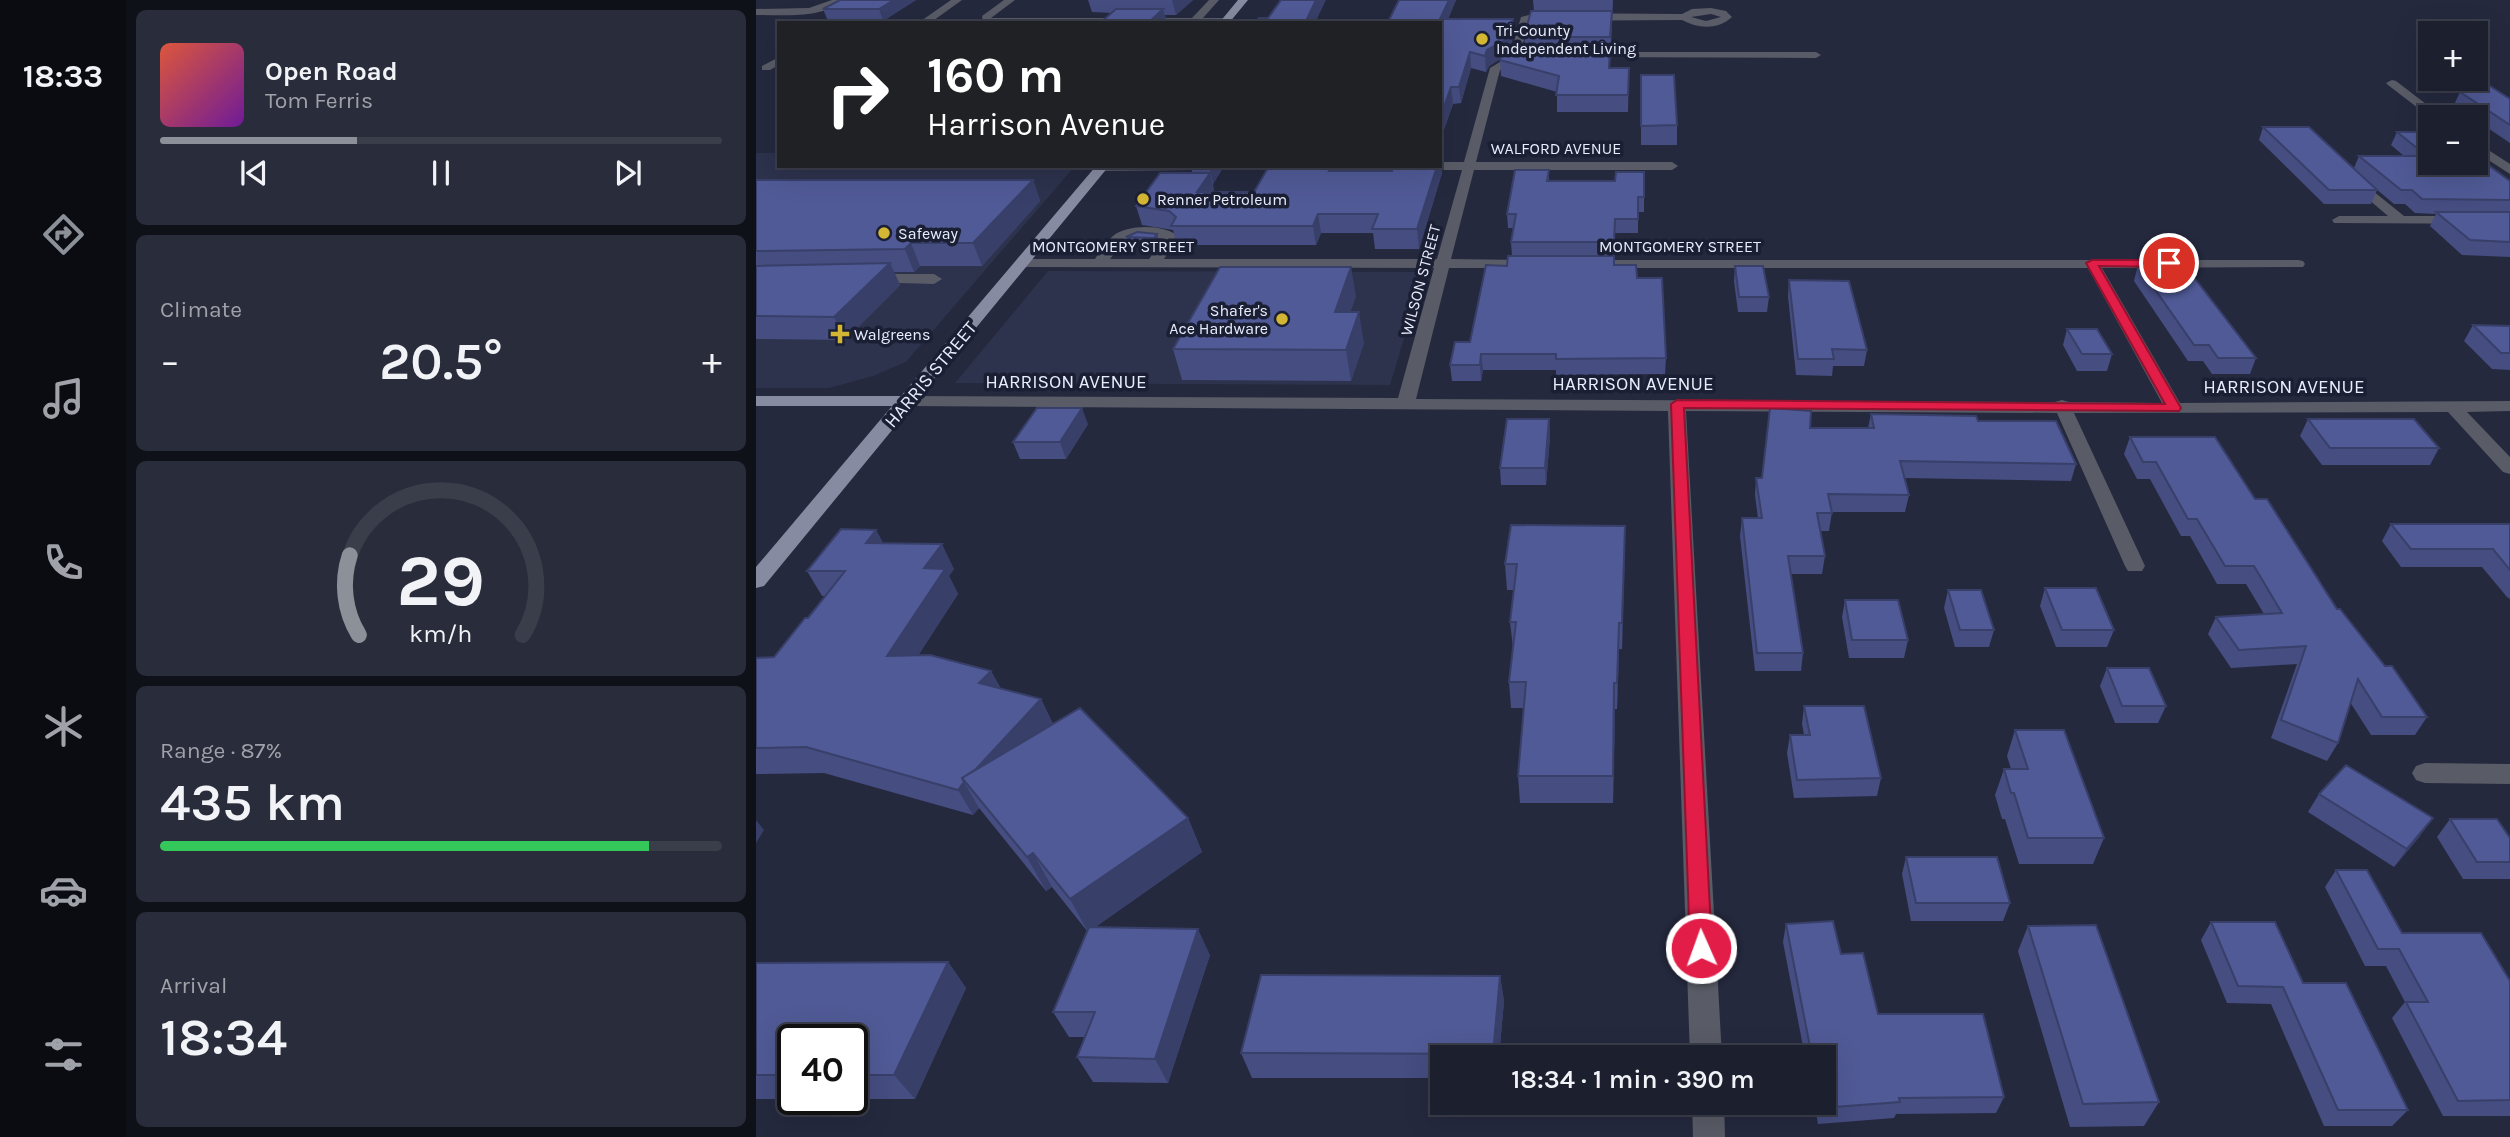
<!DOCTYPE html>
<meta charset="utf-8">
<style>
body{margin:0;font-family:Karla,sans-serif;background:#292c3a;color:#f1f3f6;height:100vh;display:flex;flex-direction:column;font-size:26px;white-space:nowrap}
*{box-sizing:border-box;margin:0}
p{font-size:23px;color:#a0a2aa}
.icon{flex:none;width:38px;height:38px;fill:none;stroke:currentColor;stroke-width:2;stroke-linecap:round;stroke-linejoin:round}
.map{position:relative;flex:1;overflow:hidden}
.side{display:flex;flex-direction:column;gap:10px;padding:10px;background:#0f1119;width:630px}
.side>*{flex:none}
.guide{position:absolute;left:21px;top:21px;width:665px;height:147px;border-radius:0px;box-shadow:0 7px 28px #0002,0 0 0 2px #3a3d4a;background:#202124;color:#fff;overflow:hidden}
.buttons{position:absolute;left:1662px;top:21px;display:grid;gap:14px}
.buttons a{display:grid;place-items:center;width:70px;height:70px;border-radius:0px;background:#1c1f2e;box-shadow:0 7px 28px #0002,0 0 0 2px #3a3d4a;font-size:35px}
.speed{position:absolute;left:21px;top:1024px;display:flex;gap:14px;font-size:35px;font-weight:700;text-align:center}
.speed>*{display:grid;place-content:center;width:91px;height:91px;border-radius:50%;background:#1c1f2e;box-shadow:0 7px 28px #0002,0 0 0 2px #3a3d4a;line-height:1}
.speed .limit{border:4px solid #111;border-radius:10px;background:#fff;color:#111}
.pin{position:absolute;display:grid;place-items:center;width:60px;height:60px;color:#fff;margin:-30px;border:4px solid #fff;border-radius:50%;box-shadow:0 2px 7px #0007}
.me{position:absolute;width:77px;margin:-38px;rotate:358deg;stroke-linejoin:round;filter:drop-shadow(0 0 5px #0008)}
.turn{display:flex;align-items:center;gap:24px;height:147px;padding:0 35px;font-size:32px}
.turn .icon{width:91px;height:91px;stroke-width:2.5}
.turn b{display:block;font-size:49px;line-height:60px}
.big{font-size:52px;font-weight:600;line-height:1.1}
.side .tile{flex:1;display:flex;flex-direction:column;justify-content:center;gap:10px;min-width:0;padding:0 24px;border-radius:10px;background:#292c3a}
.side .dial{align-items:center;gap:0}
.dial svg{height:182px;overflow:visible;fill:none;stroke:#3a3d4a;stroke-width:7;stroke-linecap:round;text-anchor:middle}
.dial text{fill:#f1f3f6;stroke:none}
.song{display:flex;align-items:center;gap:21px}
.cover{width:84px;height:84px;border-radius:10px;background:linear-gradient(135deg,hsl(10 70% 55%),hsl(280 70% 35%))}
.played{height:7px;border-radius:4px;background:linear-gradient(90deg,#8c9099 35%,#3a3d4a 35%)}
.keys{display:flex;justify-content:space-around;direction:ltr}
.heat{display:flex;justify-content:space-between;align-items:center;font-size:38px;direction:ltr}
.charge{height:10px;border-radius:5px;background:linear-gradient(90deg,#34c759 87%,#3a3d4a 0)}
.trip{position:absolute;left:674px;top:1045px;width:406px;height:70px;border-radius:0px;background:#1c1f2e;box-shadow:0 7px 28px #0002,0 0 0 2px #3a3d4a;font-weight:600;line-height:70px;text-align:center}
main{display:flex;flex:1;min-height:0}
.tab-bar{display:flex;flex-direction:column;width:126px;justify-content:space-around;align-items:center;background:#0b0c12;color:#a0a2aa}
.tab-bar .icon{width:49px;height:49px}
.tab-bar .selected{color:#8c9099}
.tab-bar b{font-size:32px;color:#f1f3f6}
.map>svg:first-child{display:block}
.built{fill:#2d324d}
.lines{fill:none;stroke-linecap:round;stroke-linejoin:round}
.minor{fill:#595b66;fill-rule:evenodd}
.major{fill:#868ba1;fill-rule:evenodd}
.wall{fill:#454d81;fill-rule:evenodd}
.shaded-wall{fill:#383f69}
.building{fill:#505a96;stroke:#383f69;stroke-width:2}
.route{fill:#e11d48;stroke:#92132f;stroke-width:2}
.poi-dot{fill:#d4b635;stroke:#1b1f34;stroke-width:2.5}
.labels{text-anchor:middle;stroke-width:7;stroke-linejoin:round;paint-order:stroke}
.far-poi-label{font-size:16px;fill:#e9ecfb;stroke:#1b1f34;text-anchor:start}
.far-street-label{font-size:16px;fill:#e9ecfb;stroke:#1b1f34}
.street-label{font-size:19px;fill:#e9ecfb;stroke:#1b1f34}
</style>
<main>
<nav class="tab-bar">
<b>18:33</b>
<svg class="icon selected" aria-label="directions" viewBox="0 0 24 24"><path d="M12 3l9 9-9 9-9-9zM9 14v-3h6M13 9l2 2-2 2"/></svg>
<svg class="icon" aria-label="music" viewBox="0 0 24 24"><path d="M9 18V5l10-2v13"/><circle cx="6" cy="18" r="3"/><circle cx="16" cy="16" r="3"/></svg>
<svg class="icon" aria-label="phone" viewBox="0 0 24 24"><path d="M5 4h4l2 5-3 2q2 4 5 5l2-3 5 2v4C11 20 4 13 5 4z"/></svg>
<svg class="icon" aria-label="climate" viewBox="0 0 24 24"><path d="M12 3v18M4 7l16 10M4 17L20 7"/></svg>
<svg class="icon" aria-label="car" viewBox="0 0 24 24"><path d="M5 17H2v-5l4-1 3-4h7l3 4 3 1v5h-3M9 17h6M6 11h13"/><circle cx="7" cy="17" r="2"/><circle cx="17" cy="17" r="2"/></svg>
<svg class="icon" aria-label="filters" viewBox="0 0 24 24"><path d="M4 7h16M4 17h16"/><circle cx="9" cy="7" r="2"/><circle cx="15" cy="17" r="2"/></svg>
</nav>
<section class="side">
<div class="tile">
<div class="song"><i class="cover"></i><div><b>Open Road</b><p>Tom Ferris</p></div></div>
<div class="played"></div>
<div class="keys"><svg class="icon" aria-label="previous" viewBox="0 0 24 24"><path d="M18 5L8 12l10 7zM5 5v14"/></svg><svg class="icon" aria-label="pause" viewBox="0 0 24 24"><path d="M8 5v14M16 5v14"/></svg><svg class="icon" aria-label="next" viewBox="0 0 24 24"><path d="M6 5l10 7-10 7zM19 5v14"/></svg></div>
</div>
<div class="tile"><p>Climate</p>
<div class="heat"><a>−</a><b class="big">20.5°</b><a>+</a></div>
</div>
<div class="tile dial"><svg viewBox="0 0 100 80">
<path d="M14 69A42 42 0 1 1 86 69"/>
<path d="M14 69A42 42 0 0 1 10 34" stroke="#8c9099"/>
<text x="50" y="56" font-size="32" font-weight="700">29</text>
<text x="50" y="72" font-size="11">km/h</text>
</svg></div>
<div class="tile"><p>Range · 87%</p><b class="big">435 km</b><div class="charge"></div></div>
<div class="tile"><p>Arrival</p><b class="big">18:34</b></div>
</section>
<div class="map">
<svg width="1754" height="1137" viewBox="0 0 1754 1137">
<rect width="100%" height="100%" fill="#25293e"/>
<path class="built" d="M0,153h23v13h296l-169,196 -33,14 -44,12h-73z
M292,271l376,1 -34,113 -435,-2z"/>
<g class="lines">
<path class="minor" d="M76,0h13c-24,19 -60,15 -89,15v-6l53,-1z
M195,0h11l-32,23h-12z
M248,0h11l-24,18h201l17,-18h10l-16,18h22l5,3 -247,2 -1,-7z
M955,8l15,3 6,6c-14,13 -34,12 -50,3l-154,1 -8,37 -20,12 -24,92h196l6,4 -6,4h-198l-23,89 82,1 7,4 -7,4h-84l-33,131 639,3 7,-2 7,2 93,1 -74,-135h-502l-7,-4 7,-4h712l5,1 2,3 -2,3 -201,1 78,135 330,-2v10l-43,1 43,45v17l-7,-2 -55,-60 -374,1 71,153 -3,5h-14l-3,-5 -68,-153 -371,-2 36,646h-32l-22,-646 -760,-5 -9,-5 9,-5 490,2 36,-130 -413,-1 -7,-4 7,-4h74c5,-8 11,-17 18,-23 15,-12 52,-12 66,1l-15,22h273l25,-89h-22l-6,-4h6v-4h24l26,-94 20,-12 11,-39 15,-4 146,1 10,-5zM955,14l10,3 -15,4 -15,-4zM383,237l25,2 -15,20h-39l16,-19z
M828,52h232l5,3 -5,3 -236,-1 -1,-2z
M23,57v8l-9,5h-8v-4z
M1636,80l4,1 47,36 -12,1 -43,-33 -2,-2z
M1720,142l34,22v10l-34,-22z
M441,166l-6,4 -89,1 -6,-4z
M1596,174l52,42h106v8l-176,-1 -2,-3 7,-4h49l-41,-35 -1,-3z
M113,274h65l8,5 -8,5 -70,-2 -3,-3z
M1669,763l85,1v20l-85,-1 -9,-3 -4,-7 4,-7z
M936,1102h32l1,35h-32z"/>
<path class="major" d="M482,0h10l-19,23h-10z
M340,166h13l-345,420 -8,2v-21l136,-161h-136v-10h145z"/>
</g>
<path class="wall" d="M84,0h76l-33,21h-55l-5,-12z
M332,0h105l-17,15h-11l2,8h-67l12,-10 -20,-1z
M643,0h57l-8,19 66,15 -5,17 16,-6 -1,-8 71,-26h-61l-1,-11h80l-3,68h19l-1,44h-71v-20l-56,-16 -1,-17 -11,7 -3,6 -15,-4 -10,35 -8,1 -13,37v-118l-51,-3z
M885,75l36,50v20h-36z
M1704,92l50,7v44l-34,-23v-3h-4l-18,-12z
M1507,127l91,41 5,-12h45l-13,-11 6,-13 113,49v76l-48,-2 -32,-29 6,-12 -21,-1 -10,-9h-11l-19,-16 2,2 -6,14h-47l-65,-64z
M435,166h33l-11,18 1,8h40l15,-26h74l-2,5 101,2 -23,76h-44l-2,-16h-52l-5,12h-139l-4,-15 -31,-5 -6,-19 57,-33 -1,-1z
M793,170v11h66l29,-9v40h-6v21h-23l-1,32 23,13 29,80 -1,16 -109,1v-5h-73l-2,11h-29l-2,-16 20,-23 42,-86 -1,-14 2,-14h-5l-1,-14z
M0,180h277l7,21 -58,65h-62l-6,6h-20l6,13 -55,55 -89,-1z
M401,234l2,7 -3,4h-28l-2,-8z
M1382,265l118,93 -6,16h-38l-9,-13h-15l-54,-80z
M979,266l34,31 -2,15h-29l-4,-31z
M1033,280l78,70 -3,16h-31l-1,10 -36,-1 -8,-79z
M600,296l-6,16 14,31 -13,38 -169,-1 -9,-31z
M1717,325l37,1v44l-18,-1 -28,-28z
M1311,329l45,25 -5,17h-30l-14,-26z
M1115,414l107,7 98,43 -5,17 -167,-3 5,17 -4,17h-73l-3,19h-9l5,25 -3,18h-31l12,79 -2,18h-46l-15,-135 2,-18h16l-3,-23 1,-17h6l48,-50h58z
M793,419l1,17 -4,49h-45l-1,-17z
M1552,419l131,29 -9,17h-108l-22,-29z
M332,424l-22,35h-46l-7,-17z
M1374,437l125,62 82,110 90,108 -12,18h-44l-21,-33 -12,41 -11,18 -56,-23 26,-74 -66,4 -23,-34 8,-17 48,-3 -18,-30h-29l-27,-48h-9l-31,-57h-13l-13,-25z
M1635,524h119v75l-3,-2 -25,-30h-81l-19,-26z
M869,526l-3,123h-3l-2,60h-2l-2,94h-93l-2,-27 6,-68h-13l-2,-26 4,-34 -3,-26 4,-32h-7l-2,-26z
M120,530l7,13 71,26 -5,7 9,18 -40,61 73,16 10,18 40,10 12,25 135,94 14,34 -108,76 116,27 -42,128 -75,-1 -16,-25 8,-20h-16l-16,-25 34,-81 -35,-44 -6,4 -67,-83 -6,7 -149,-42 -68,1v-116l18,-1 51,-61h-3l-15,-25z
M1289,588l69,42 -7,17h-51l-16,-41z
M1192,590l46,40 -5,17h-34l-11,-39z
M1089,600l63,40 -4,18h-55l-7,-41z
M1351,668l59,38 -8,17h-43l-15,-37z
M1048,706l77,72 -4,18 -83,2 -7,-45 3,-18h14l-2,-11z
M1259,730l89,108 -11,26h-74l-14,-45h-3l-7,-24 9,-26h7l-4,-13z
M1563,794l101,42 -26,31 -86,-55z
M1694,819l60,19v41h-47l-26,-42z
M1150,857l104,46 -7,18h-92l-9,-47z
M1580,870l66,63 108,48v135h-67l-51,-98 13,-16 -19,-36h-21l-40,-79z
M1455,922l92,61 105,127 -16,16h-68l-53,-122 -44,-1 -26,-63z
M1030,924l55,30 37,60 126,83 -8,16 -100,1 -2,4 -76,6 -4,-22h10v-45h-19l-22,-115z
M1272,926l131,176 -15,24 -74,1 -52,-176z
M192,962l18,26 -51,111h-159v-136zM37,1040h59v59h-59z
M744,976l4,25 -5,56h-57v21h-190l-11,-25z"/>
<path class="shaded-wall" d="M138,0h22l-33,21 -4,-12z
M416,0h21l-17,15z
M560,0h10l-11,23h-10z
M693,0h7l-14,34 -2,-15z
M407,9l4,14h-19z
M757,19l1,15 -6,20 -19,12 -3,6 -1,-16 2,-6z
M714,52l1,16 -10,35 -2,-16z
M695,87l2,17 -13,37v-23z
M684,155l2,18 -23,76 -2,-20 20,-63h3z
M453,166h15l-11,18z
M576,166h11l-11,24 -3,-19z
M454,173l4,19h-17z
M277,180l7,21 -58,65 -9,-23z
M562,214l3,19 -5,12 -3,-19z
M401,234l2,7 -3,4 -2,-7z
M155,243l9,23 -6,6 -9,-23z
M134,263l10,22 -55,55 -11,-23z
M595,267l5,29 -16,46 -5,-30z
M603,312l5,31 -13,38 -5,-31z
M725,354l2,16 -2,11 -1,-16z
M326,408l6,16 -22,35 -6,-17z
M793,419l1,17 -4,49 -1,-17z
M869,526v26l-3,97v-26z
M120,530l13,25 -23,-12z
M186,544l12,25 -5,7 9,18 -56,87 -15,-25 37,-88z
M863,623v26l-2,60v-26z
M235,671l13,25 -25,-13z
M858,683l1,26 -2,94v-27z
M285,699l12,25 -88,58z
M208,782l15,26 -6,7 -15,-25z
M432,818l14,34 -114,80 -18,-33z
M1677,818l-13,18 -26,31 13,-18z
M0,820l8,10 -8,13z
M277,853l19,34 -6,4 -19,-34z
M442,929l12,26 -42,128 -13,-24z
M192,962l18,26 -51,111 -21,-24z
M744,976l4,25 -5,56h-5z"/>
<path class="building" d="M84,0h54l-15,9h-56z
M525,0h35l-11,23h-50l4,-5h9z
M643,0h50l-9,19h73l-6,20 -20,11 -2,6 -15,-4 -11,35h-8l-11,31v-95h-78l2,-3h25z
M360,9h47l-15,14h-48z
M775,11h81l-2,26h-86z
M764,45h90l-1,23h20l-1,27h-72l3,-19 -59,-16 1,-5z
M885,75h33l3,50 -36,1z
M1720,77l34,22v26l-50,-33 9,-13h7z
M1507,127h46l68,63h-48z
M1641,132h34v31h45v-7l34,25v19l-88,-1 -10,-9h-11l-42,-34h68z
M513,166h63l-3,5h63l2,-5h43l-20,63h-45l6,-15h-60l-5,12h-142l5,-9 -7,-6 -33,-5 24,-33h50l-13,19h57z
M759,170h34l-2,11h68l1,-9h28v25h-6v22h-23l-1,23h-103l5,-28h-9z
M0,180h277l-60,63h-62l-6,6 -149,2z
M1680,212h74v30l-40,-2z
M381,232l20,2 -3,4 -28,-1z
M752,256h106v9h22l1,13h25l4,80 -110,1v-5h-75l-1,11h-30l5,-23h15l16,-77 21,1z
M1418,262l22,18 60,78h-38l-9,-13h-15l-56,-80z
M134,263l-56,54 -78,-1v-50z
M979,266h28l6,31h-30z
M464,267h131l-16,45h24l-13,38 -173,-1z
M1033,280l60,1 18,69 -35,-1 2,10h-36z
M1717,325l37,1v27h-9z
M1311,329h30l15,25h-30z
M281,408h45l-22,34h-47z
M1014,408l41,3 -1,17h64l-3,-14 105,2 2,5h78l20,43 -176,-3 9,34 -81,-1 4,19h-15l8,43h-37l15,97h-46l-15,-135h20l-6,-40h6z
M751,419h42l-4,49h-45z
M1552,419h106l25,29h-109z
M1374,437h85l40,62h12l70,110h3l45,57h7l35,51h-45l-24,-38 -20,64 -57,-23 25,-74 -67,4 -23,-33 66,-4 -28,-47h-29l-28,-47h-9l-32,-57h-13z
M1635,524h119v46l-17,-21h-82z
M755,525l114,1 -3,97h-3l-2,60h-3l-1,93h-95l8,-94h-17l7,-60h-6l7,-58h-12z
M85,529l35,1 -10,13 76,1 -18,24 21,1 -58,87 43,-1 61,16 -12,12 62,16 -65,70 -14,9 2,4 -6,8 -152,-43 -50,1v-90l18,-1 31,-39h3l37,-47h-38z
M1289,588h51l18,42h-52z
M1192,590h33l13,40h-34z
M1089,600h53l10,40h-56z
M1351,668h42l17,38h-44z
M1048,706h60l17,72 -84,2 -7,-45h20z
M324,708l108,110 -118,81 -37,-46 -6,4 -65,-79z
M1259,730h49l40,108h-76l-14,-45h-3l-7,-24h24z
M1590,765l87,53 -26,31 -88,-55z
M1694,819h47l13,19v24h-33z
M1150,857h91l13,46h-94z
M1580,870h31l35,63h79l29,48v119l-52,1 -52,-99h22l-29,-53h-21z
M1077,921l8,33 22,-1 15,61h105l21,83 -105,1 1,4 -79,6v-6h3v-45h-12l-26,-133z
M1455,922h64l28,61h43l62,127h-70l-55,-123 -45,-1z
M1340,925l63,177 -76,2 -55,-178z
M333,927l109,2 -43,130 -78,-2 18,-45h-42z
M192,962l-54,113h-42v-35h-59v35h-37v-112z
M505,975l239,1 -7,78 -252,-1z"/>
<path class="route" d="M1336,260h77l6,3 -6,4 -70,-1 82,142 -2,3 -495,-3 28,540 -3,7 -8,2 -8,-2 -3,-7 -19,-544 6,-4 488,4 -79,-141z"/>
<g class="poi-dot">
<circle cx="726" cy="39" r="7"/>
<circle cx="387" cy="199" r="7"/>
<circle cx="128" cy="233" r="7"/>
<circle cx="526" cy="319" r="7"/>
<path d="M80.5 323.5h7v7h7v7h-7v7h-7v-7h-7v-7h7z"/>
</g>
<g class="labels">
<g class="far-poi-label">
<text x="740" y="36">Tri-County<tspan x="740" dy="18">Independent Living</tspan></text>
<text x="401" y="205">Renner Petroleum</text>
<text x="142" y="239">Safeway</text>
<text x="512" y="316" text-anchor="end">Shafer's<tspan x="512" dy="18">Ace Hardware</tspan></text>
<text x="98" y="340">Walgreens</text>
</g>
<g class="far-street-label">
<text x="800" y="154">WALFORD AVENUE</text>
<text x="357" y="252">MONTGOMERY STREET</text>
<text x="924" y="252">MONTGOMERY STREET</text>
<text transform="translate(664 280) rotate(-75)" y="6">WILSON STREET</text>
</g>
<g class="street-label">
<text transform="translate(174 374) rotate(-50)" y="7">HARRIS STREET</text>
<text x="310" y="388">HARRISON AVENUE</text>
<text x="877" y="390">HARRISON AVENUE</text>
<text x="1528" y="393">HARRISON AVENUE</text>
</g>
</g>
</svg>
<div class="buttons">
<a>+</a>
<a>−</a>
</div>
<div class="speed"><div class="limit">40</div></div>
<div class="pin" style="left:1413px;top:263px;background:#d93025"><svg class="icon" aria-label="arrive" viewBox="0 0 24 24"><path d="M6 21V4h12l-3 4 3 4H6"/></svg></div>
<svg class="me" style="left:945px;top:948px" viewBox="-20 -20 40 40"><circle r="17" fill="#e11d48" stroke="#fff" stroke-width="3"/><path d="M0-11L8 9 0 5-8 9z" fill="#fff"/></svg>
<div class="trip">18:34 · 1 min · 390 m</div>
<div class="guide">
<div class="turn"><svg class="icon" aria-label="right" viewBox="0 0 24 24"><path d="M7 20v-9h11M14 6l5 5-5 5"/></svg><div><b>160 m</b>Harrison Avenue</div></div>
</div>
</div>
</main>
